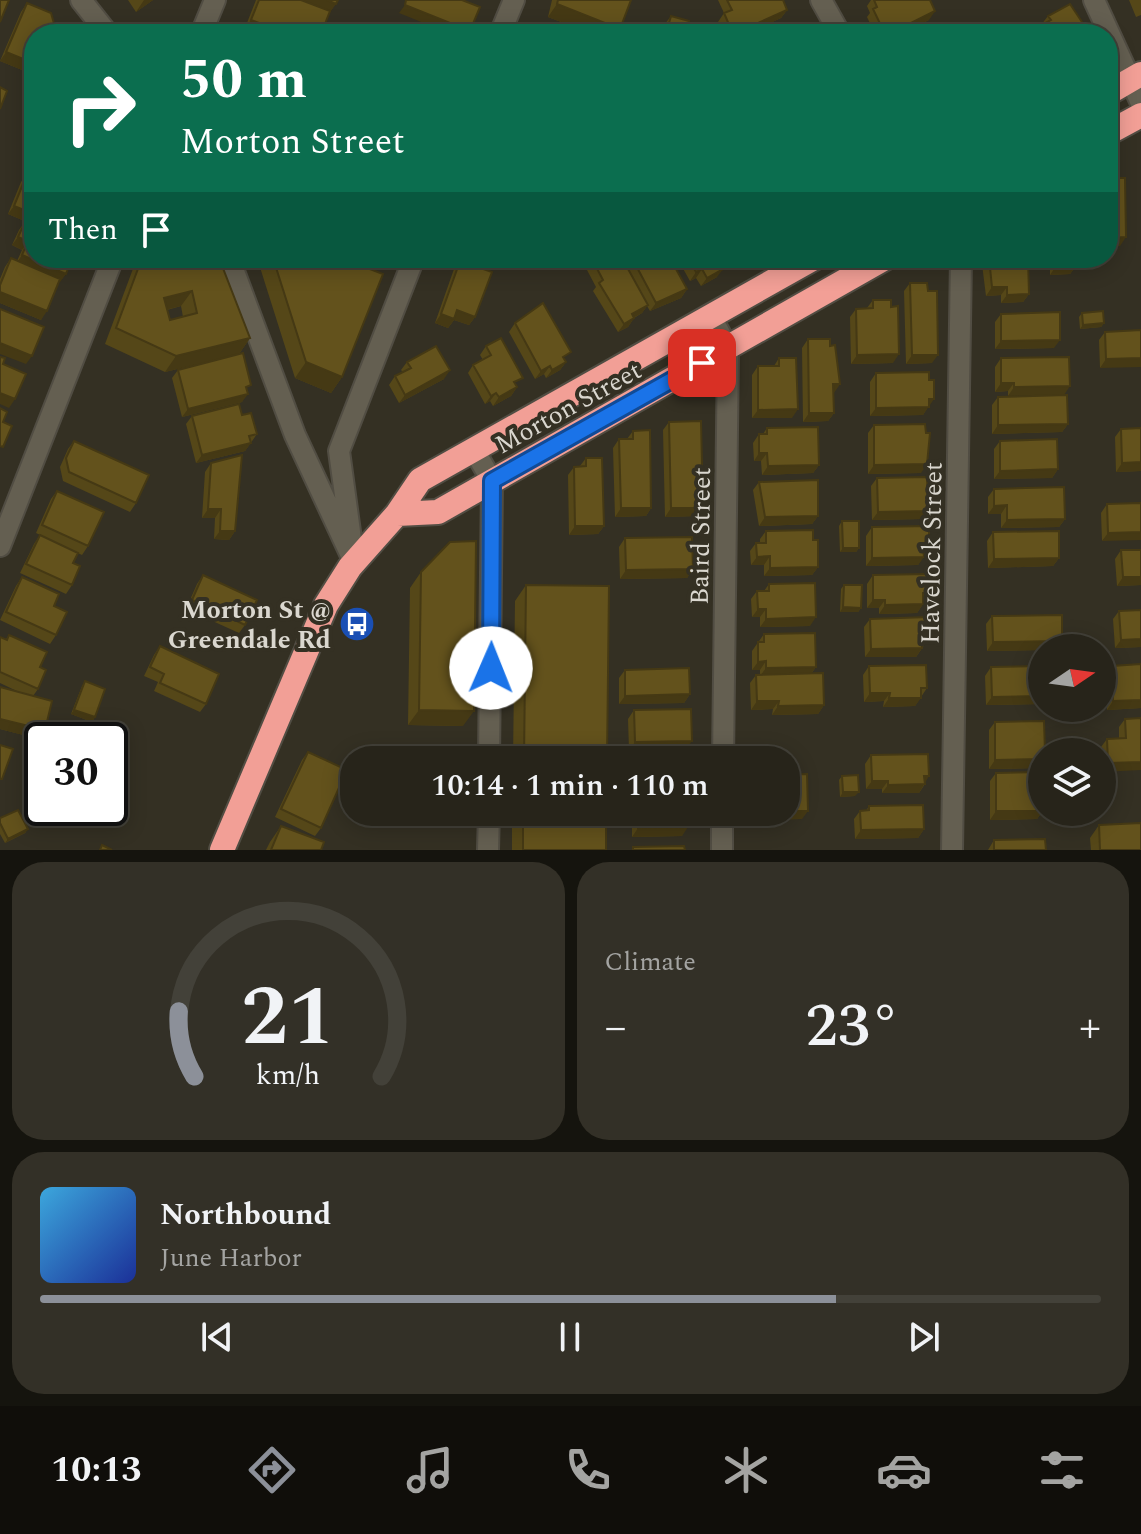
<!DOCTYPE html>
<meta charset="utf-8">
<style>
body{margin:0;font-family:Spectral,serif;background:#333027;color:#f1f3f6;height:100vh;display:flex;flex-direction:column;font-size:30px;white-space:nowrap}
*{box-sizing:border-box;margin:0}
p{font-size:26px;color:#a4a4a2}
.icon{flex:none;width:44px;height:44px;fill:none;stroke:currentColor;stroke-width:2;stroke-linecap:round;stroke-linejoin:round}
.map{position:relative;height:850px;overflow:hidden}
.details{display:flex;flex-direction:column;gap:12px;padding:12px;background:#15140e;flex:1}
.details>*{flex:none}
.hud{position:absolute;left:24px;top:24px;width:1094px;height:244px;border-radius:32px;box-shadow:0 4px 20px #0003,0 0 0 2px #434139;background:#0b6e4f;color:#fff;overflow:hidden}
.needle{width:52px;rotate:77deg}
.controls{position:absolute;left:1028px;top:634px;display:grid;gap:16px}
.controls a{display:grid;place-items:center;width:88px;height:88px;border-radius:50%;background:#27241a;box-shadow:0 4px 20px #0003,0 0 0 2px #434139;font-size:40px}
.speed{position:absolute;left:24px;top:722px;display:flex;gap:16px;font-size:40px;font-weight:700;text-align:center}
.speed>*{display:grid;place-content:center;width:104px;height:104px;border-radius:50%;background:#27241a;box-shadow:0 4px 20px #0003,0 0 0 2px #434139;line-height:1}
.speed .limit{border:4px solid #111;border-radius:12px;background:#fff;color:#111}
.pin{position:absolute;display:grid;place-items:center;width:68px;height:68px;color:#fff;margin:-34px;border-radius:16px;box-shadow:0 4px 12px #0006}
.me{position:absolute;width:88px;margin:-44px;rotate:1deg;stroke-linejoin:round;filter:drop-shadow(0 0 6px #0008)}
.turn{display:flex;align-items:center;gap:28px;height:168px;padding:0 24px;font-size:36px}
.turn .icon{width:104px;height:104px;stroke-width:2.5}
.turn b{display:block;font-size:56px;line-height:68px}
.then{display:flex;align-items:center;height:76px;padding:0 24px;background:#0003;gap:16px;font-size:30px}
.big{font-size:60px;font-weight:600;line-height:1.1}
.details .card{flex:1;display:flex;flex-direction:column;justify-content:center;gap:12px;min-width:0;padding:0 28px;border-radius:32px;background:#333027}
.details .dial{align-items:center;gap:0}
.dial svg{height:208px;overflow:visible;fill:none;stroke:#434139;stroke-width:7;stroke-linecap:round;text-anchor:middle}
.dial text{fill:#f1f3f6;stroke:none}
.song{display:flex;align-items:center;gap:24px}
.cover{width:96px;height:96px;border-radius:12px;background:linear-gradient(135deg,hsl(200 70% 55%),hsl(230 70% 35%))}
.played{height:8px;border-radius:4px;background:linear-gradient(90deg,#8c9099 75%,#434139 75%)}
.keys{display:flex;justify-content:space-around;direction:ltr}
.heat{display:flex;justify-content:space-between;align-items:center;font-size:44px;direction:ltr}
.details .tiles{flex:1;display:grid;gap:12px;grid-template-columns:1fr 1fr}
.card:last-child{grid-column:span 2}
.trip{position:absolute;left:340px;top:746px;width:460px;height:80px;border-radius:32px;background:#27241a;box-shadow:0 4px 20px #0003,0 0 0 2px #434139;font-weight:600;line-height:80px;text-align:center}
.tabs{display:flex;height:128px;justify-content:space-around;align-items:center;background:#100e0a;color:#a4a4a2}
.tabs .icon{width:56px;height:56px}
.tabs .active{color:#8c9099}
.tabs b{font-size:36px;color:#f1f3f6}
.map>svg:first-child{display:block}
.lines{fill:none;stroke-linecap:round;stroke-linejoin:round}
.minor-casing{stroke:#514d43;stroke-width:24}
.highway-casing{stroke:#514d43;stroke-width:28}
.minor{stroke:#645f51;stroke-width:20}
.highway{stroke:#f29f96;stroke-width:24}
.wall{fill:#554718;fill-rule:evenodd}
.shaded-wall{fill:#453914}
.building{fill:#63521c;stroke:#453914;stroke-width:2;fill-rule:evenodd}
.route-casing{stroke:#114b97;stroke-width:20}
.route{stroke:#1a73e8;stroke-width:14}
.labels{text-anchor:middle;stroke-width:8;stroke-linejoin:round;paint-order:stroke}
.street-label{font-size:26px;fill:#dad7cf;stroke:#343023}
.poi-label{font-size:26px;font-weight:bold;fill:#dad7cf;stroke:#343023;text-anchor:end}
</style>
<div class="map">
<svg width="1141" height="850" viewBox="0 0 1141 850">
<rect width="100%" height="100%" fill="#343023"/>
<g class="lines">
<defs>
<path id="minor" d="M81,0l27,34
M821,0l19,34
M1094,0l47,103
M201,34l14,-34
M500,34l14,-34
M229,258l66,177 59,127
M711,317l17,31 -5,412
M474,450l18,31 -3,279
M351,539l-12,-88 75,-193
M0,546l113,-288
M488,850l1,-38
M722,850v-38
M952,850l9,-592"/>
<path id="highway" d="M1108,93l33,-19
M1108,133l33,-18
M397,514l41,-2 447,-254
M222,850l104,-245 24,-38 47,-53 23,-34 394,-222"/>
</defs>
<use href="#minor" class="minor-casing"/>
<use href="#highway" class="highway-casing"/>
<use href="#minor" class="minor"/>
<use href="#highway" class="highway"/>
</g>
<path class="wall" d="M128,0h25l-17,12z
M256,0h82l-8,12 -85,16z
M552,0h79l-15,34h-23l-45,-17z
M718,0h65l4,10 -6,8 -35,16h-23l-5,-12 6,-9z
M871,0h59l-1,20 -29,14h-25l-8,-17 3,-4 -3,-7z
M1129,0h12v15l-5,2z
M27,3l7,31v34l-7,4 -27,-11 21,-49z
M671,16l14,18h-23l3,-10z
M1048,16l42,18h-56z
M27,174l7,51 -26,-11 13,-32z
M25,222l41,52 -7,8 -18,38 -41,-17v-24l5,-12 6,-9 6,3 5,-11 -10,-5 7,-15z
M137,258h82l31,80 -11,16 -74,18 -60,-28zM181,306l2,11 -13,3 -3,-10z
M260,258h111l-5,10 -24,109 -11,16 -36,-15 -37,-117z
M599,258h71l17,31 -6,9 -31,13 -3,-5 -5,7 -8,5 -6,9 -10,5 -25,-41 3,-4 -9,-17 6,-9z
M677,258h40v19l-16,9 -5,-8 -6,3z
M725,258h24l-21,12 -5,-9z
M986,258h42l1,36 -6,8 -22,1v-8l-15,1 -4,-32z
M1034,258h42v8l-6,8 -20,1v-10h-17z
M460,261l15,56 -6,8 -15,-5 -6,8 -13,-5 19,-54z
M910,283l18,8 4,72 -26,1 -2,-73z
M873,300l20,63 -42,1 -1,-47 6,-8 11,-1z
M1082,313l22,10 -3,4 -21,2 -1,-12z
M1001,314l53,34 -59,1v-27z
M515,323l50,37 1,2 -6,8 -14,8 -2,-4 -9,5 -26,-47z
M1141,330l-41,38 -1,-28 6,-8z
M808,339l22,7 10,38 -7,9 1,20 -6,8 -25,1 -1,-74z
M486,346l31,41 -6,9 -18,10 -3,-5 -5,3 -17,-31 5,-8 10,-5 -3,-5z
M1069,357l-61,39v-5l-13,1v-25l6,-9z
M779,358l13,60h-40v-43l6,-9h16z
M407,362l37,17 -45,24 -10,-18 6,-9 8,-4 -2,-2z
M178,370l69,21 -5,11 -60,15 -10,-39z
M876,373l53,32 -6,10 -53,1v-34z
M998,397l70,27 -6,8 -70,2v-29z
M242,415l15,19 -12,17 -49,12 -10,-39 6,-8z
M669,422l28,94 -32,1 -2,-87z
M874,425l47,48 -53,1v-41z
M767,428l52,37 -6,8 -51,2 -1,-14h-7l-1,-18 6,-9h4z
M1121,429l20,42 -25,1 -1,-35z
M633,431l18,77 -5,8 -31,1 -2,-69 6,-9h8z
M74,441l62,62 -6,9 -67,-31 -3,-14 8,-18z
M1000,441l58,28 -6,9 -58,1v-30z
M586,458l18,68 -6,8 -29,1 -1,-60 6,-8 6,-1z
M211,463l24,68 -6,9 -15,-1 1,-21h-13l3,-46z
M877,478l45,41 -50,1 -1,-34z
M759,482l59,34 -6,8 -53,2 -6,-36z
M994,489l71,30 -6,8 -58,1v-14h-13v-17z
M57,491l31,55 -6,9 -46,-22 15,-34z
M1141,503l-39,38 -1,-28 6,-9z
M842,521l17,27 -3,4h-16l-1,-26z
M872,527l57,21 -11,17 -52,1v-30z
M766,531l47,9 5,27 -6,8 -48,1v-11h-13l-1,-14 6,-8h4v-4z
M993,532l66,26 -6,8 -65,2 -1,-27z
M40,535l33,28 -1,22 -6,9 -46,-21 14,-29z
M625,538l68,31 -6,9 -67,1 -1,-32z
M1121,550h20v35l-24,1 -2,-27z
M421,572l42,154 -55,-1 2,-137z
M203,575l42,50 -6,8 -53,-24 11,-25z
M873,575l50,26v3l-6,9 -38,1v-6h-12v-24z
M22,577l32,29 2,29 -6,9 -50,-24 16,-34z
M769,584l41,42 -50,1v-10h-8l-1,-18 6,-8h7z
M526,585l81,175h-94l2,-159z
M844,585l17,23 -3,4h-18l1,-23z
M1119,611l22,36 -26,1 -2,-29z
M992,616l50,32v2l-55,1 -1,-27z
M870,619l59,19 -13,19h-51l-1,-30z
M764,634l52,33 -5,7 13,31 -6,9 -46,1 1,-6 -22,1 -1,-27 6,-8h4v-5h-8v-19z
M9,635l31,32 -2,22 -5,7 6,43 -39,-10v-42l21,6 -21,-10v-46l6,2z
M160,646l46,58 -6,8 -46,-21 4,-9 -14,-6 10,-21z
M1141,664v44l-34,2 -1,-36 6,-8z
M869,666l58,22 -12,18 -32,1 1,-6 -20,1 -1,-27z
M1042,666l-1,38 -55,1 -1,-29 6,-9z
M625,670l65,24 -6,9 -65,1v-26z
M85,681l10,36 -3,5 -21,-8 11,-28z
M634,710l52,39 -57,1 -1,-31z
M1141,718l-39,54 -1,-25 6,-8 12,-1v-11l6,-8z
M995,722l44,46 -50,1v-39z
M308,752l13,76 -6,8 -40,-19 27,-57z
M871,755l53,27 1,2 -6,9h-37v-4h-16l-1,-25z
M1042,772v40l-5,7 -47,1v-39l6,-8z
M842,776l13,20 -15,1 -1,-17z
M869,806l55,23 -6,9 -63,1 -1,-20 6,-8h6z
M512,812h94v38h-94z
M632,812h56l-6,24 -50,1z
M755,812h31l16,7 -47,1z
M0,818l28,11 -3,4 -20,10 -5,-9z
M1099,825l42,25h-50l-1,-12z
M281,826l40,24h-55l4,-8z
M994,840l52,10h-58z"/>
<path class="shaded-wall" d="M144,0h9l-17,12z
M299,0h28l9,4 -6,8z
M557,4l63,25 -4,5h-23l-45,-17z
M405,5l65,26 -2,3h-17l-52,-21z
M787,10l-6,8 -35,16h-13z
M935,11l-6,9 -29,14h-11z
M251,20l37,14h-28l-15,-6z
M6,52l28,10v6l-7,4 -27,-11z
M31,91l3,1v6l-6,-3z
M14,206l20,8v11l-26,-11z
M18,237l10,4 -6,9 -10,-5z
M1126,237l-6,9h-12v-8z
M22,255l44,19 -6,8 -44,-18z
M328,258h27l14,6 -6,8z
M740,258h9l-21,12 6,-9z
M1038,258h17l-5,7h-17z
M1056,266h20l-6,8 -20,1z
M702,269l-6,9 -6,3 6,-9z
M723,269l-6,8 -16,9 6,-8z
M992,287h15l-6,8 -15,1z
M687,289l-6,9 -31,13 6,-8z
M192,291l-11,15 -28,7 11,-15z
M0,292l47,19 -6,9 -41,-17z
M1029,294l-6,8 -22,1 6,-8z
M648,305l-6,8 -16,9 6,-8z
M457,310l18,7 -6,8 -15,-5 -6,8 -13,-5 6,-9z
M634,318l-6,9 -10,5 6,-8z
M1104,323l-3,4 -21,2 3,-4z
M250,338l-11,16 -74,18 11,-16z
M1060,340l-6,8 -59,1 6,-8z
M0,343l32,13 -6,8 -26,-10z
M899,354l-6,9 -42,1 6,-9z
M912,355h26l-6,8 -26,1z
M1141,358v9l-41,1 6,-9z
M306,362l36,15 -11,16 -36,-15z
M566,362l-6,8 -14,8 6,-8z
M550,366l-6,8 -9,5 6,-8z
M450,370l-6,9 -45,24 6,-8z
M1001,383h13l-6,8 -13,1z
M833,384h7l-6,9h-7z
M1070,386l-6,9 -56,1 6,-9z
M517,387l-6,9 -18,10 6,-9z
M0,393l15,6 -6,9 -9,-4z
M496,393l-6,8 -5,3 6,-8z
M248,394l-6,8 -60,15 6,-8z
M929,399h5l-11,16 -53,1 6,-8z
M798,409l-6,9h-40l6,-8z
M809,413h25l-6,8 -25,1z
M1068,424l-6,8 -70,2 6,-9z
M251,443l-6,8 -49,12 6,-8z
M759,453h8l-6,8h-7z
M1141,462v9l-25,1 6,-9z
M927,464l-6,9 -53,1 6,-9z
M819,465l-6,8 -51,2 6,-9z
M1058,469l-6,9 -58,1 6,-8z
M1007,505l-6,9h-13l6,-8z
M621,508h30l-5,8 -31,1z
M671,508h32l-6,8 -32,1z
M208,509h13l-6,9h-13z
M928,511l-6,8 -50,1 6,-8z
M818,516l-6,8 -53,2 6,-9z
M1065,519l-6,8 -58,1 6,-8z
M575,526h29l-6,8 -29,1z
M220,531h15l-6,9 -15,-1z
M1141,532v8l-39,1 6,-8z
M843,548h16l-3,4h-16z
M770,556l-6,9h-13l6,-8z
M924,557l-6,8 -52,1 6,-8z
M1059,558l-6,8 -65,2 6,-9z
M818,567l-6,8 -48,1 6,-8z
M693,569l-6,9 -67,1 6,-9z
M1123,577h18v8l-24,1z
M923,593h6l-6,8z
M873,600h12l-6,8h-12z
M923,604l-6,9 -38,1 6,-9z
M843,607l18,1 -3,4h-18z
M758,609h8l-6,8h-8z
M816,617l-6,9 -50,1 6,-8z
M922,638h7l-6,8 -7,1z
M1141,639v8l-26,1 6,-8z
M1062,641l-5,7h-15v2l-55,1 6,-9z
M922,648l-6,9h-51l6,-8z
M766,661l-6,9h-8l6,-8z
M816,667l-6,8 -50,1 6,-8z
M870,693h20l-6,8 -20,1z
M690,694l-6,9 -65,1 6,-8z
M1042,696l-1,8 -55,1 6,-8z
M889,698h32l-6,8 -32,1z
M1141,700v8l-34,2 6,-9z
M757,701h22l-6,8 -22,1z
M824,705l-6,9 -46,1 6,-9z
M74,710l21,7 -3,5 -21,-8z
M419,710l55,1 -11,15 -55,-1z
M0,719l45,11 -6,9 -39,-10z
M692,741l-6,8 -57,1 6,-8z
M1042,759v5l-3,4 -50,1 6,-9z
M1141,762v8l-39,2 6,-9z
M924,776h5l-10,17h-37l6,-8z
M872,781h16l-6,8h-16z
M843,792h16l-4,4 -15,1z
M786,811h22l-6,8 -47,1 6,-8z
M996,811h46v1l-5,7 -47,1z
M688,827l-6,9 -50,1 6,-9z
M28,829l-3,4 -20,10 3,-4z
M924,829l-6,9 -63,1 6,-9z"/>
<path class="building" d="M0,0h9l-9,22z
M259,0h42l29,11 -9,23h-33l-37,-14z
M327,0h11l-2,4z
M406,0h56l18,7 -10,24 -65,-26z
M558,0h73l-11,29 -63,-25z
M727,0h56l4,10 -54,24 -9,-21 8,-3z
M874,0h56l5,11 -46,23h-4l-12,-25 4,-2z
M27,3l24,10 6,21h-23v28l-1,1 -27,-11z
M1070,4l20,30h-46l-4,-8 11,-6 -3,-4z
M671,16l18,5 -4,13h-19z
M1022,27l3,7h-15z
M398,30l9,4h-11z
M0,87l7,4 -7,18z
M1108,172h8v6h9l1,59 -18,1z
M27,174l7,2v38l-20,-8z
M25,222l9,4v32h38l-6,16 -44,-19 6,-14 -10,-4z
M11,258l49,21 -13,32 -47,-19v-7z
M142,258h77l31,80 -74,18 -60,-28zM192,291l5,22 -27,7 -6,-22z
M273,258h68l42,16 -41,103 -36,-15z
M355,258h16l-2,6z
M599,258h23l26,47 -16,9 2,4 -10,6 -25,-41 4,-3 -10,-19z
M632,258h38l17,31 -31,14z
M688,258h29l6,11 -16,9 -5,-9 -6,3z
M989,258h39l1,36 -22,1v-8h-15z
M1056,258h20v8h-20z
M460,261l32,11 -17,45 -18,-7 -3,9 -13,-5z
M910,283h17l1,8h9l1,64h-26z
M873,300h18v7l7,-1 1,48 -42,1 -1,-46 17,-1z
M543,303l28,49 -8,5 3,5 -14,8 -2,-4 -9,5 -26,-48z
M0,309l44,18 -12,29 -32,-13z
M1103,311l1,12 -21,2 -1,-12z
M1060,312v28l-59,1v-27z
M1141,330v28l-35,1 -1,-27z
M501,338l22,40 -9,4 3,5 -18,10 -3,-4 -5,3 -18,-31 18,-10 -5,-9z
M808,339h22v7l5,-1 5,39h-7l1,29h-25z
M436,346l14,24 -45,25 -10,-19 16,-8 -4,-6z
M243,353l8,32 -5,2 2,7 -60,15 -10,-39z
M0,357l5,1 -2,6 23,10 -11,25 -15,-6z
M1069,357l1,29 -56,1v-4h-13v-25z
M779,358h17l2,51 -40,1v-44h21z
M929,372v8h5v19h-5v8l-53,1v-35z
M1067,395l1,29 -70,1v-28z
M239,404l3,11 9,-2 6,21 -8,2 2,7 -49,12 -10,-39z
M0,408l7,4 -4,10 9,4 -9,21 -3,-1z
M701,421l2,87h-32l-2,-86z
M925,424l1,9h4l-3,31 -53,1v-40z
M818,427l1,38 -51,1 -1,-13h-8v-19h8v-6z
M1141,428v34l-19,1 -1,-34z
M650,430l1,78h-30l-2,-69h14v-8z
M1057,439l1,30 -58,2v-30z
M74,441l75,34 -13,28 -67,-31 -3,-14z
M242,455l-7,76h-15l1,-22h-13l3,-46z
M586,458h16l2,68h-29l-1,-59 12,-1z
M927,477l1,34 -50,1 -1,-34z
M818,480v36l-53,1 -6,-35z
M1064,487l1,32 -58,1v-15l-13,1v-17z
M57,491l47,21 -16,34 -46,-21z
M1141,503v29l-33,1 -1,-29z
M842,521h17v27h-16z
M929,526v22h-6l1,9 -52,1v-31z
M813,530v10h5v27l-48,1v-12l-13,1 -1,-14h10v-12z
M1059,531v27l-65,1 -1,-27z
M40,535l38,18 -5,10 7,3 -8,19 -46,-21z
M692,537l1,32 -67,1 -1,-32z
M476,541l-2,170 -55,-1 2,-138 29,-30z
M1121,550h20v27h-18z
M929,574v19h-6v11l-38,1v-5h-12v-25z
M203,575l54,25 -12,25 -53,-25z
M22,577l37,17 -5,12 13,6 -11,23 -50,-23z
M815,583l1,34 -50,2v-10h-8l-1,-18h12v-7z
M526,585l83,1 -2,174h-83z
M844,585h18l-1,23 -18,-1z
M1141,610v29l-20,1 -2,-29z
M1062,615v26l-69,1 -1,-26z
M929,617v21h-7v10l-51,1 -1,-30z
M815,633l1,34 -50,1v-7l-8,1v-20h6v-8z
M9,635l38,17 -7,15 6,3 -8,19 -38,-17v-35l7,3z
M160,646l59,28 -13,30 -46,-21 4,-9 -14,-7z
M1141,664v36l-28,1 -1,-35z
M926,665l1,23h-6v10h-32l1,-5h-20l-1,-27z
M1042,666v30l-50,1 -1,-30z
M689,668l1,26 -65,2v-26z
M823,673l1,32 -46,1 1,-5h-22l-1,-26z
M85,681l20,8 -10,28 -21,-7z
M0,687l52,14 -7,29 -45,-11z
M691,709l1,32 -57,1 -1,-32z
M1141,718v44l-33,1 -1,-24 19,-1 -1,-19z
M1044,721l1,31h-3v7l-47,1v-38z
M0,745l13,4 -11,30h-2z
M308,752l39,18 -26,58 -40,-19z
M928,754l1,22h-5l1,8 -37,1v-4h-16l-1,-26z
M690,755v5h-55v-3z
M1042,772v39h-46v-38z
M807,774l1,37h-22v-36z
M858,775l1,17h-16l-1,-16z
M923,805l1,24 -63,1 -1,-19 9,-1v-4z
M18,810l10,19 -20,10 -8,-16v-5z
M523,812h83v38h-83z
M638,812h50v15l-50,1z
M1141,823v27h-41l-1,-25z
M281,826l43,16 -3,8h-50z
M1045,839l1,11h-52v-10z
M102,845l10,5h-12z
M684,846l1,4h-52v-3z"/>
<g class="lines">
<defs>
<path id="route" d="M491,668l1,-187 210,-118"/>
</defs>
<use href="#route" class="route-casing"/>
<use href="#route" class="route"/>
</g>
<defs>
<symbol id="bus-disc" viewBox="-11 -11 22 22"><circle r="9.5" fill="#1a4fb4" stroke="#343023"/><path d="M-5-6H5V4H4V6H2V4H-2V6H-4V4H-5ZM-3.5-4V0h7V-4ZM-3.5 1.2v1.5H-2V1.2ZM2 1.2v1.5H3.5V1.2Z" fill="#fff"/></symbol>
</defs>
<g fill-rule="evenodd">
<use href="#bus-disc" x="337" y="604" width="40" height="40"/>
</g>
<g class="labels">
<g class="street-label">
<text transform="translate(568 407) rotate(-29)" y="9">Morton Street</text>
<text transform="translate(700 536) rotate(-89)" y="9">Baird Street</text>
<text transform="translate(931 553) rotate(-89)" y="9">Havelock Street</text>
</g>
<g class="poi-label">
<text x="331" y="618">Morton St @<tspan x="331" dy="30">Greendale Rd</tspan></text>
</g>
</g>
</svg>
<div class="controls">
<a><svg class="needle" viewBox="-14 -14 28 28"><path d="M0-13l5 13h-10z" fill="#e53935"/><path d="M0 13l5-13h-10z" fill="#a4a4a2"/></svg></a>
<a><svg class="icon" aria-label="layers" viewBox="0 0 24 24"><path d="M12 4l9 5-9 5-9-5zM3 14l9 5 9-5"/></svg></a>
</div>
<div class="speed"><div class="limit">30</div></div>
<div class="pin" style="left:702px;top:363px;background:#d93025"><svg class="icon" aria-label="arrive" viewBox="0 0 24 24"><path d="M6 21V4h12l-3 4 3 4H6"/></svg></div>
<svg class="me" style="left:491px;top:668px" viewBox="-20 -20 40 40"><circle r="19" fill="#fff"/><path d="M0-13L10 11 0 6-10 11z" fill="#1a73e8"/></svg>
<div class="trip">10:14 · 1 min · 110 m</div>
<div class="hud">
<div class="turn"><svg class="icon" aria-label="right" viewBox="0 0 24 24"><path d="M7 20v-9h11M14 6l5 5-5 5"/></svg><div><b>50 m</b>Morton Street</div></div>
<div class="then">Then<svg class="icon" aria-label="arrive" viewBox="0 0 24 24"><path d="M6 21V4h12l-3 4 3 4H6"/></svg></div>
</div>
</div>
<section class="details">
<div class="tiles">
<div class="card dial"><svg viewBox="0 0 100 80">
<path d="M14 69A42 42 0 1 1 86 69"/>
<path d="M14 69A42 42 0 0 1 8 44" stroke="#8c9099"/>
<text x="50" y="56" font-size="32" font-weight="700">21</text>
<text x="50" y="72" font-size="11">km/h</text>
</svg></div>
<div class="card"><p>Climate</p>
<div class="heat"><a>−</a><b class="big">23°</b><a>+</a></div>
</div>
<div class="card">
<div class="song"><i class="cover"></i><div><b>Northbound</b><p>June Harbor</p></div></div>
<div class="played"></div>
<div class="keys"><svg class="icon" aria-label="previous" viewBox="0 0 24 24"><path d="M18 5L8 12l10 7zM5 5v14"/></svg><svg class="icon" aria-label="pause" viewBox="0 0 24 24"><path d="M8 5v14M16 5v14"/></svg><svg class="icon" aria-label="next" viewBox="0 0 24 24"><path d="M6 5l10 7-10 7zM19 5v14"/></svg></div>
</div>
</div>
</section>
<nav class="tabs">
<b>10:13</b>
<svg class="icon active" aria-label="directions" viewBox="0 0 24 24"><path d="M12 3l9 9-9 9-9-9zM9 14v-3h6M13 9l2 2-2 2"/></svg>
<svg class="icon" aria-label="music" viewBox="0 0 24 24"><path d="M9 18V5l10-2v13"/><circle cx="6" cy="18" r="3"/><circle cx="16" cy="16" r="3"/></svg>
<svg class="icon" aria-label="phone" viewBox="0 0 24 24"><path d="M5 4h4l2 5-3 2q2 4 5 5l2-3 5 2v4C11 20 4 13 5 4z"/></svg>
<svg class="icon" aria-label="climate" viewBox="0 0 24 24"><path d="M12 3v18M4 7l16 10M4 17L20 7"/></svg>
<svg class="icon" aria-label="car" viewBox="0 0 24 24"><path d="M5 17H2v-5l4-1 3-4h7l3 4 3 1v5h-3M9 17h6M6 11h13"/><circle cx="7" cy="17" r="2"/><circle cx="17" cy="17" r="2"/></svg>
<svg class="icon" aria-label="filters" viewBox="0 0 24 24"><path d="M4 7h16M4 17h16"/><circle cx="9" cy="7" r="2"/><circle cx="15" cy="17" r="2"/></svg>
</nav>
